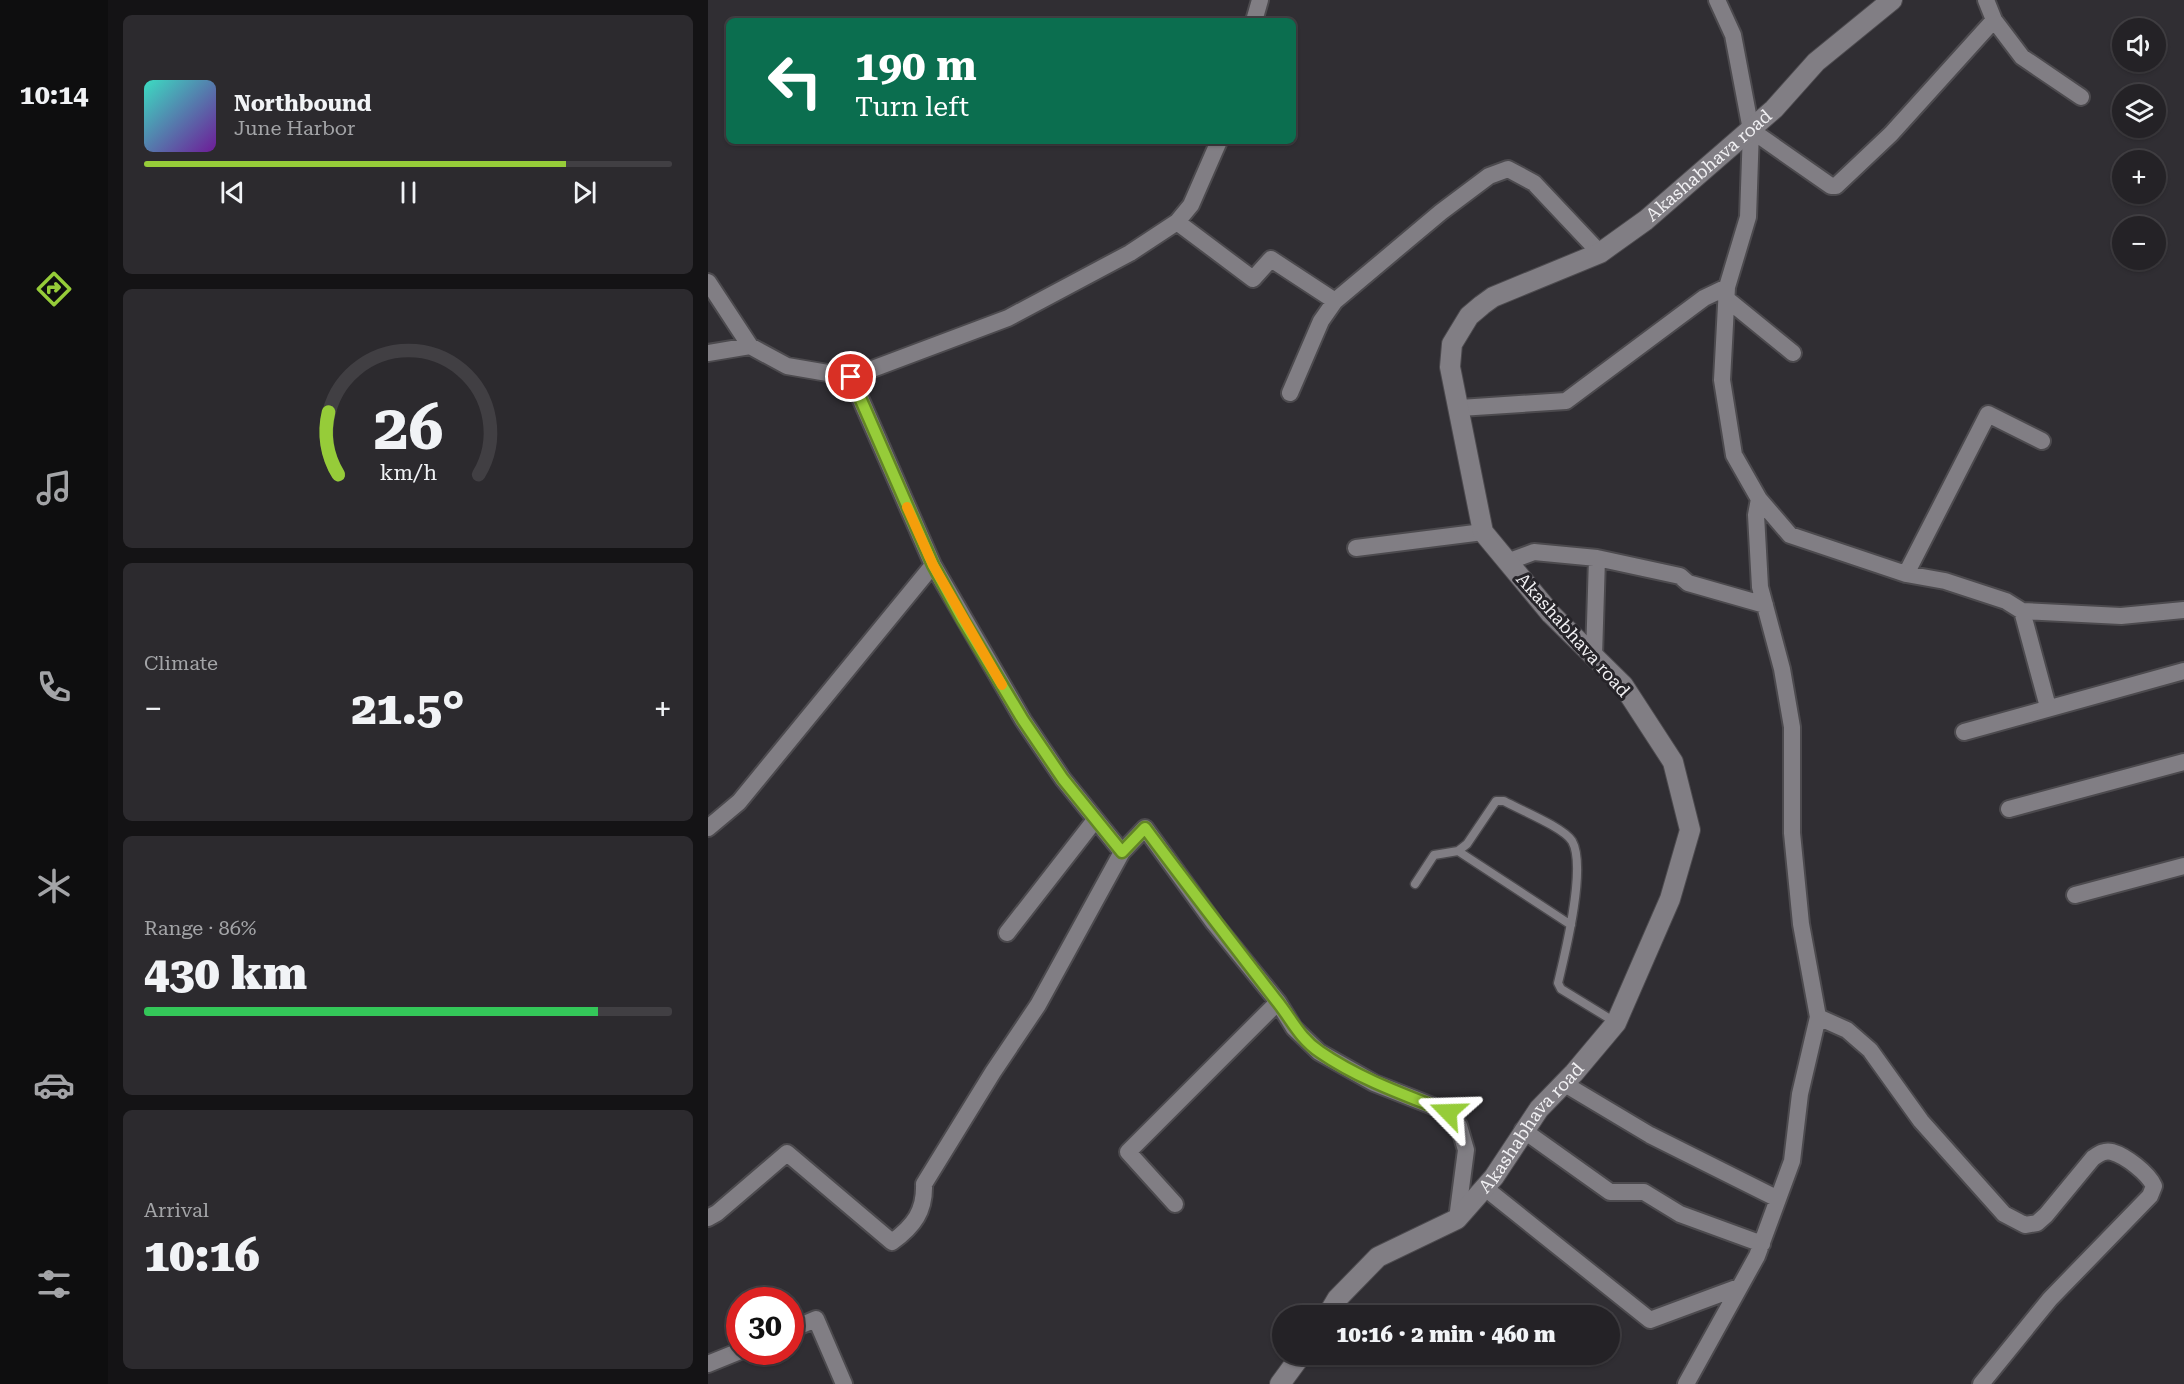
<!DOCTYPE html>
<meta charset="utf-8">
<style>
body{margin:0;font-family:"Roboto Serif",serif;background:#2c2a2e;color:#f1f3f6;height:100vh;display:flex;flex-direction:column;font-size:22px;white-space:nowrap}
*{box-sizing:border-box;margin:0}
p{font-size:20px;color:#a3a4a7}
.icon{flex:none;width:33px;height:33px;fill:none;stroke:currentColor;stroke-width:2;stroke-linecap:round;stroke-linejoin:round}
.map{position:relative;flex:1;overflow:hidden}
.side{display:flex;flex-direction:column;gap:15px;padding:15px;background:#141315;width:600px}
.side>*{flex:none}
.top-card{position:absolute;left:18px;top:18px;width:570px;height:126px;border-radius:9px;box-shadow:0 2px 4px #0004,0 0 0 2px #413f43;background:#0b6e4f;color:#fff;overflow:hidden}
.tools{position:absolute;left:1404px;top:18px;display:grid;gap:12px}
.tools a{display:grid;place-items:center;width:54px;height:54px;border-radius:50%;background:#242226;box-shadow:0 2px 4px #0004,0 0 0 2px #413f43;font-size:30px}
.speed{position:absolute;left:18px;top:1287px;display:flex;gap:12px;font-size:30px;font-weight:700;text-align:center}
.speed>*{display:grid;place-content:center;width:78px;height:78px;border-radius:50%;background:#242226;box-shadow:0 2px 4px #0004,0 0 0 2px #413f43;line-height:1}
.speed .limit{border:9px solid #d22;background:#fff;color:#111}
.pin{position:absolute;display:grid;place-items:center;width:51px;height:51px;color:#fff;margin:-26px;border:3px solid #fff;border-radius:50%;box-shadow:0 2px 6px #0007}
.me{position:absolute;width:66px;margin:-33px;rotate:292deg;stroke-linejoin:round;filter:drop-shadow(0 0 4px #0008)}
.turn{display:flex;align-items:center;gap:21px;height:126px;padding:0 30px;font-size:27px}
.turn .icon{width:78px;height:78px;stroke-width:2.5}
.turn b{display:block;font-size:42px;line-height:51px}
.big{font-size:45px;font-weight:800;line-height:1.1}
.side .card{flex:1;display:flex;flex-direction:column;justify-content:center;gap:9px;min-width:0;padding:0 21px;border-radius:9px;background:#2c2a2e}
.side .dial{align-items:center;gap:0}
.dial svg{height:156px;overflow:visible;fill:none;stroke:#413f43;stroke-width:7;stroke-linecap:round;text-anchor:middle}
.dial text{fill:#f1f3f6;stroke:none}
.song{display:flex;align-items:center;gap:18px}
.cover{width:72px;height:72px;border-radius:9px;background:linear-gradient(135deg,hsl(170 70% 55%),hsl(280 70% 35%))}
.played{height:6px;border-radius:3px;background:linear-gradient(90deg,#96cc39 80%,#413f43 80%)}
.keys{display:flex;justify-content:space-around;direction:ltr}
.heat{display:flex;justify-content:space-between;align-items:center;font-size:33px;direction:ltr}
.charge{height:9px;border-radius:4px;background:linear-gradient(90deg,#34c759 86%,#413f43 0)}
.trip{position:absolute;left:564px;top:1305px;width:348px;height:60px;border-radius:30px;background:#242226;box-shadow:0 2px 4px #0004,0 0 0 2px #413f43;font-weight:800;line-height:60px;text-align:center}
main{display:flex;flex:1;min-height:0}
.tab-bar{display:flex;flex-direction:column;width:108px;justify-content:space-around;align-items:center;background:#0e0e0f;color:#a3a4a7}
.tab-bar .icon{width:42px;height:42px}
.tab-bar .active{color:#96cc39}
.tab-bar b{font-size:27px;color:#f1f3f6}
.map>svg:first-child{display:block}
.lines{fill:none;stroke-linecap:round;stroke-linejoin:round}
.service-casing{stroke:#4c4a4e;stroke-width:11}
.minor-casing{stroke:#4c4a4e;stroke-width:20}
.tertiary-casing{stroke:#4c4a4e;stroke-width:22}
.service{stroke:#817e84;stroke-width:8}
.minor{stroke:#817e84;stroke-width:16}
.tertiary{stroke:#817e84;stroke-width:20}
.route-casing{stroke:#628525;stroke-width:15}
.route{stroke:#96cc39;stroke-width:10}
.slow{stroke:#f59e0b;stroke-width:10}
.labels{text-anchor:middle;stroke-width:6;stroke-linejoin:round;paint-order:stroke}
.street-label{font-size:18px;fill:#f1f0f3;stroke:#262429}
</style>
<main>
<nav class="tab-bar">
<b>10:14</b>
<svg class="icon active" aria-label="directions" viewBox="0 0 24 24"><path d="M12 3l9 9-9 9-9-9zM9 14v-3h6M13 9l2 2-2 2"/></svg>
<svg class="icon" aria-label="music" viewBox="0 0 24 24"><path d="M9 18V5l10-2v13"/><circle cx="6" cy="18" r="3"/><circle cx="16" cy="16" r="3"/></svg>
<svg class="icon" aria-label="phone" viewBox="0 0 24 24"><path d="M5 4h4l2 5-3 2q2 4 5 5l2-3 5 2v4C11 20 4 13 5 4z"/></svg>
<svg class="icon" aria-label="climate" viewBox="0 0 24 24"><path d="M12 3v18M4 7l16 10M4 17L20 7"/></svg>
<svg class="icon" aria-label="car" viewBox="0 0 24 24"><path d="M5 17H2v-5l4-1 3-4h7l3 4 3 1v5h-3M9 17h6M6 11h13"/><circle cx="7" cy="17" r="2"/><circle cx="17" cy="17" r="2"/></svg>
<svg class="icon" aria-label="filters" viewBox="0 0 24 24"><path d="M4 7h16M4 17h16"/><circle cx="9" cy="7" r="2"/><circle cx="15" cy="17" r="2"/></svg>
</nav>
<section class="side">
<div class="card">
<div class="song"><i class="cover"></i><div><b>Northbound</b><p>June Harbor</p></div></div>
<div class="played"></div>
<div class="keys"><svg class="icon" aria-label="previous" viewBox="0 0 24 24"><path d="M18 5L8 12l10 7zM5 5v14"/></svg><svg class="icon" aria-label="pause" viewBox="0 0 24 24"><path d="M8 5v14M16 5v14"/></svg><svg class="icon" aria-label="next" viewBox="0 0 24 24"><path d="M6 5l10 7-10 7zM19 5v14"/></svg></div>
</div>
<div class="card dial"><svg viewBox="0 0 100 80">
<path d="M14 69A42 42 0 1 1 86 69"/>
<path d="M14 69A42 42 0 0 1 9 37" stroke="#96cc39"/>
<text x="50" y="56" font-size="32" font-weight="700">26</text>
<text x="50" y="72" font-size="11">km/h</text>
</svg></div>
<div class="card"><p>Climate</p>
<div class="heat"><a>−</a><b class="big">21.5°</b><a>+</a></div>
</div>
<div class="card"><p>Range · 86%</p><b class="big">430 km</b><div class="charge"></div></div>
<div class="card"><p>Arrival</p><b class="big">10:16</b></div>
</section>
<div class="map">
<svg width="1476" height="1384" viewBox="0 0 1476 1384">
<rect width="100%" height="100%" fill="#302e33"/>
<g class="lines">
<defs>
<path id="service" d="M750,851l113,74
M707,884l19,-29 24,-4 9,-7 29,-43h8c16,9 59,26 68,40 15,26 -7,113 -14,142l3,6 54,33"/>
<path id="minor" d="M1009,0l16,35 18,95 -3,87 -21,70 -5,93 12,75 25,44 31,36 116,39 39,7 61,20 16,10 99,5 63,-6
M1278,0l8,20 28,37 59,40
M546,21l6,-21
M1043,130l80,56h5l55,-52 103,-114
M469,222l76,57 18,-20 64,42
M0,282l42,64 37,20 64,11 157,-59 122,-65 47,-31 14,-17 28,-64
M1020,300l65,53
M0,353l42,-7
M582,393l31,-72 14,-20 106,-89 48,-36 19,-7 26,14 66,70
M752,408l106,-7 138,-103 23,-11
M648,548l127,-16
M799,562l27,-10 63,6 83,18 8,7 77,22
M225,565l90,155 40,59 59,73 23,-24 69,95 64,79 16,26 25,24 55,31 74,29 11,14 7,24 -9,69
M1198,574l82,-160 54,27
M1314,611l26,96
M886,656l3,-98
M1256,732l220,-61
M1301,809l175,-47
M0,828l31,-26 194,-237 -82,-188
M1367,895l109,-29
M299,933l88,-113
M1110,1017l29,13 23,20 51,71 83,93 21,11 12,-2 9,-8 47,-57c6,-4 11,-8 19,-6 14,4 36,21 42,34l-4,10 -100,103 -69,85
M855,1083l87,52 128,64
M815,1130l87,62h34l36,22 82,30
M777,1188l165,132 89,-33
M467,1204l-47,-52 150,-150
M0,1218l9,-5 70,-60 105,89c22,-16 33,-31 32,-58l69,-112 45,-67 84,-153
M82,1330l26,-11 28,65
M0,1364l32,-13
M978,1384l71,-128 35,-95 8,-67 18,-77 -17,-93 -9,-91v-106l-10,-58 -22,-82 -4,-72 3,-16"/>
<g id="tertiary">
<path id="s1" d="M619,1316l10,-17 41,-42 79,-38 37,-42 45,-68 35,-36 42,-50 54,-124 20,-69 -17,-68 -50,-77 -72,-71 -68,-82 -33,-165 2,-23 17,-28 13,-11 11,-8 107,-44 46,-33 128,-111 42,-47 76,-62"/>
<path d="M572,1384l22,-30"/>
</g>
</defs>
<use href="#service" class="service-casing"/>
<use href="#minor" class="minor-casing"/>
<use href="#tertiary" class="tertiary-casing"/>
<use href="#service" class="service"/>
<use href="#minor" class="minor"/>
<use href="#tertiary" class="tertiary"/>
</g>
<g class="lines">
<defs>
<path id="route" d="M143,377l82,188 30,55 60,100 40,59 59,73 23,-24c43,58 87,115 131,172 15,18 23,38 44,52 39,27 85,43 128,60"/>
</defs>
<use href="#route" class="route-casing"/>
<use href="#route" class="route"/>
<path class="slow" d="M199,507l26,58 69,120"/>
</g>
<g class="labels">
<g class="street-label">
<text dy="6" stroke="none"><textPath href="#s1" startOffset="1506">Akashabhava road</textPath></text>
<text transform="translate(865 635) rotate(48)" y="6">Akashabhava road</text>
<text dy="6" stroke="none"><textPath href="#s1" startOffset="284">Akashabhava road</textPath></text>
</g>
</g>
</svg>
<div class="tools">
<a><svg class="icon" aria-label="sound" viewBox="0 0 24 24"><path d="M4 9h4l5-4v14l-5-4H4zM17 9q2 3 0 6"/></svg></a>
<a><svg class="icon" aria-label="layers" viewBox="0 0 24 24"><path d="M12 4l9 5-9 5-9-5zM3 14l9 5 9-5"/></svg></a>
<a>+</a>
<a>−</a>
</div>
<div class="speed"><div class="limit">30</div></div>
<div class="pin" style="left:143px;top:377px;background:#d93025"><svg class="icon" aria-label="arrive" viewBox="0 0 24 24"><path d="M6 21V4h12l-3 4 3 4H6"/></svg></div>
<svg class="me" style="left:740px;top:1112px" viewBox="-20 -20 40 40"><path d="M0-17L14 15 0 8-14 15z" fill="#96cc39" stroke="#fff" stroke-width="4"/></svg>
<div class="trip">10:16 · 2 min · 460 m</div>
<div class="top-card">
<div class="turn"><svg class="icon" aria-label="left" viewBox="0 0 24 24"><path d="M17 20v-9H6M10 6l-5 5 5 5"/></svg><div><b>190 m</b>Turn left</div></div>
</div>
</div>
</main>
